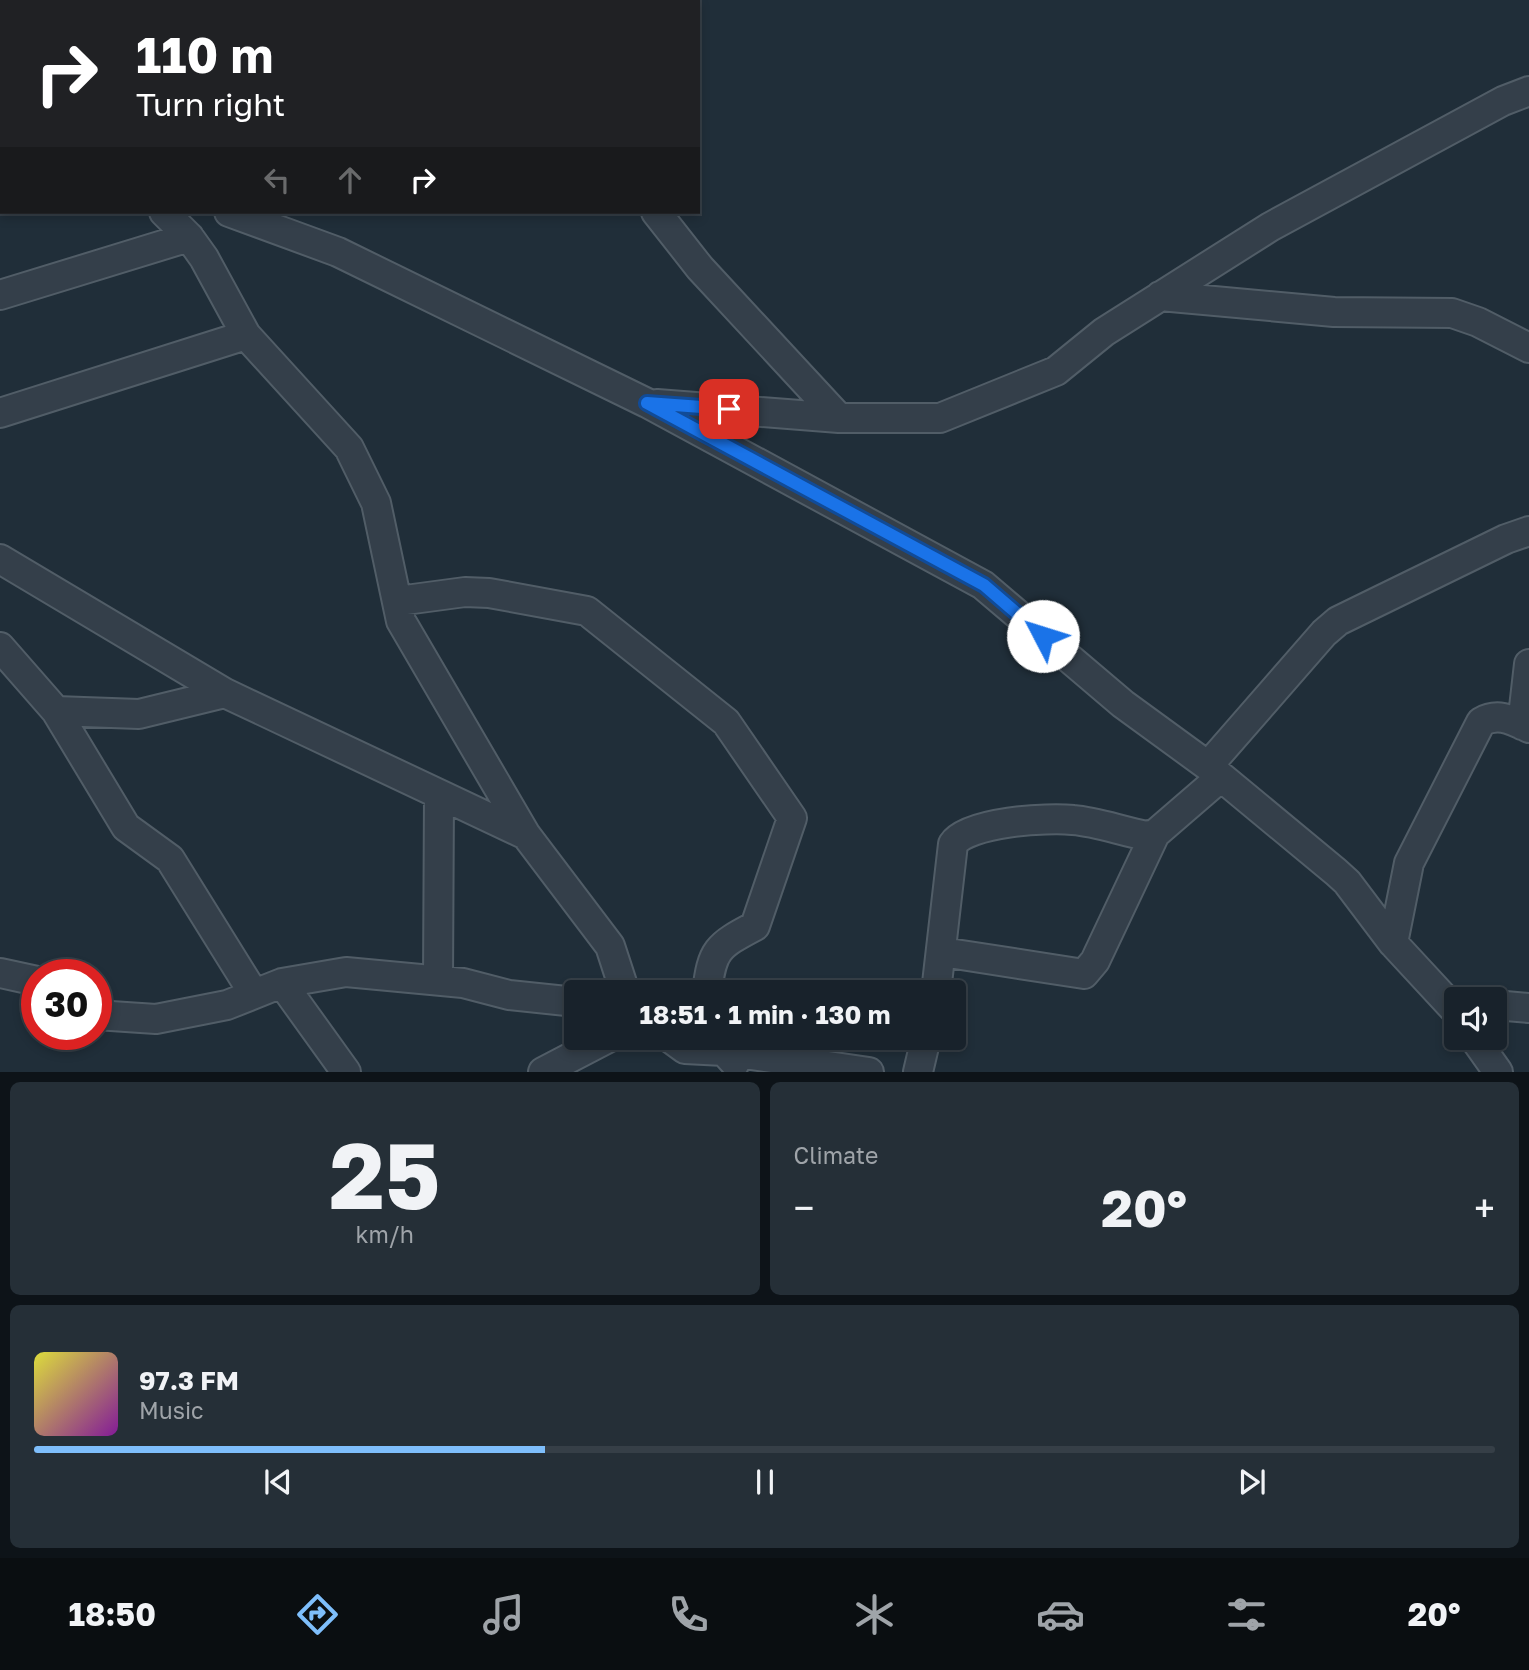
<!DOCTYPE html>
<meta charset="utf-8">
<style>
body{margin:0;font-family:"Golos Text",sans-serif;background:#252f37;color:#f1f3f6;height:100vh;display:flex;flex-direction:column;font-size:26px;white-space:nowrap}
*{box-sizing:border-box;margin:0}
p{font-size:23px;color:#9fa4a9}
.icon{flex:none;width:38px;height:38px;fill:none;stroke:currentColor;stroke-width:2;stroke-linecap:round;stroke-linejoin:round}
.map{position:relative;height:1072px;overflow:hidden}
.side{display:flex;flex-direction:column;gap:10px;padding:10px;background:#0d1318;flex:1}
.side>*{flex:none}
.guide{position:absolute;left:0px;top:0px;width:700px;height:214px;box-shadow:0 4px 10px #0003,0 0 0 2px #363f47;background:#202124;color:#fff;overflow:hidden}
.fabs{position:absolute;left:1444px;top:987px;display:grid;gap:14px}
.fabs a{display:grid;place-items:center;width:63px;height:63px;border-radius:7px;background:#18222b;box-shadow:0 4px 10px #0003,0 0 0 2px #363f47;font-size:35px}
.speed{position:absolute;left:21px;top:959px;display:flex;gap:14px;font-size:35px;font-weight:700;text-align:center}
.speed>*{display:grid;place-content:center;width:91px;height:91px;border-radius:50%;background:#18222b;box-shadow:0 4px 10px #0003,0 0 0 2px #363f47;line-height:1}
.speed .limit{border:10px solid #d22;background:#fff;color:#111}
.pin{position:absolute;display:grid;place-items:center;width:60px;height:60px;color:#fff;margin:-30px;border-radius:14px;box-shadow:0 4px 10px #0006}
.me{position:absolute;width:77px;margin:-38px;rotate:310deg;stroke-linejoin:round;filter:drop-shadow(0 0 5px #0008)}
.turn{display:flex;align-items:center;gap:24px;height:147px;padding:0 21px;font-size:32px}
.turn .icon{width:91px;height:91px;stroke-width:2.5}
.turn b{display:block;font-size:49px;line-height:60px}
.lanes{display:flex;align-items:center;height:66px;padding:0 21px;background:#0003;justify-content:center;gap:35px;direction:ltr}
.lanes .off{opacity:.35}
.big{font-size:52px;font-weight:700;line-height:1.1}
.side .card{flex:1;display:flex;flex-direction:column;justify-content:center;gap:10px;min-width:0;padding:0 24px;border-radius:10px;background:#252f37}
.side .dial{align-items:center;gap:0}
.dial b{font-size:91px;line-height:1}
.song{display:flex;align-items:center;gap:21px}
.cover{width:84px;height:84px;border-radius:10px;background:linear-gradient(135deg,hsl(60 70% 55%),hsl(290 70% 35%))}
.played{height:7px;border-radius:4px;background:linear-gradient(90deg,#7ebefb 35%,#363f47 35%)}
.keys{display:flex;justify-content:space-around;direction:ltr}
.heat{display:flex;justify-content:space-between;align-items:center;font-size:38px;direction:ltr}
.side .tiles{flex:1;display:grid;gap:10px;grid-template-columns:1fr 1fr}
.card:last-child{grid-column:span 2}
.trip{position:absolute;left:564px;top:980px;width:402px;height:70px;border-radius:7px;background:#18222b;box-shadow:0 4px 10px #0003,0 0 0 2px #363f47;font-weight:700;line-height:70px;text-align:center}
.tabs{display:flex;height:112px;justify-content:space-around;align-items:center;background:#0a0e11;color:#9fa4a9}
.tabs .icon{width:49px;height:49px}
.tabs .current{color:#7ebefb}
.tabs b{font-size:32px;color:#f1f3f6}
.map>svg:first-child{display:block}
.lines{fill:none;stroke-linecap:round;stroke-linejoin:round}
.minor-casing{stroke:#515d67;stroke-width:32}
.minor{stroke:#343f4a;stroke-width:28}
.route-casing{stroke:#114b97;stroke-width:18}
.route{stroke:#1a73e8;stroke-width:12}
</style>
<div class="map">
<svg width="1529" height="1072" viewBox="0 0 1529 1072">
<rect width="100%" height="100%" fill="#202e39"/>
<g class="lines">
<defs>
<path id="minor" d="M32,0l1,2
M488,0l2,2
M0,139h2
M164,212l25,25 15,21 42,77 103,113 27,55 25,118 125,214 84,111 15,46
M229,212l109,40 309,151 336,182 140,119 85,62 128,106 11,10 46,61 63,68
M656,212l44,56 139,150
M0,295l189,-58
M1160,296l174,16 118,1 26,9 51,26
M657,404l182,14h101l116,-47 48,-39 166,-105 233,-126 26,-10
M0,413l246,-78
M0,559l225,134 301,142
M398,601l67,-9 24,1 98,18 139,111 66,96 -37,108c-38,20 -43,24 -48,66
M0,647l56,64 70,116 44,32 84,135
M56,711l83,3 86,-21
M1522,725l7,-61
M1208,766l116,-133 14,-12 168,-82 23,-8
M1393,943l16,-80 72,-141c17,-10 31,-2 48,6
M942,952l142,22 11,-13 60,-127
M0,973l37,8
M438,980l1,-184
M282,983l64,89
M936,992l17,-148c14,-22 95,-27 120,-24 26,2 50,12 75,16l7,-2 66,-57
M1494,1005l35,3
M96,1015l60,4 71,-14 55,-22 64,-11 117,11 46,12 67,7
M670,1038l15,11 39,2 11,12
M1474,1038l24,34
M724,1051l145,21
M543,1072l65,-34
M918,1072l8,-34"/>
</defs>
<use href="#minor" class="minor-casing"/>
<use href="#minor" class="minor"/>
</g>
<g class="lines">
<defs>
<path id="route" d="M729,409l-82,-6 337,182 59,51"/>
</defs>
<use href="#route" class="route-casing"/>
<use href="#route" class="route"/>
</g>
</svg>
<div class="fabs">
<a><svg class="icon" aria-label="sound" viewBox="0 0 24 24"><path d="M4 9h4l5-4v14l-5-4H4zM17 9q2 3 0 6"/></svg></a>
</div>
<div class="speed"><div class="limit">30</div></div>
<div class="pin" style="left:729px;top:409px;background:#d93025"><svg class="icon" aria-label="arrive" viewBox="0 0 24 24"><path d="M6 21V4h12l-3 4 3 4H6"/></svg></div>
<svg class="me" style="left:1043px;top:636px" viewBox="-20 -20 40 40"><circle r="19" fill="#fff"/><path d="M0-13L10 11 0 6-10 11z" fill="#1a73e8"/></svg>
<div class="trip">18:51 · 1 min · 130 m</div>
<div class="guide">
<div class="turn"><svg class="icon" aria-label="right" viewBox="0 0 24 24"><path d="M7 20v-9h11M14 6l5 5-5 5"/></svg><div><b>110 m</b>Turn right</div></div>
<div class="lanes"><svg class="icon off" aria-label="left" viewBox="0 0 24 24"><path d="M17 20v-9H6M10 6l-5 5 5 5"/></svg><svg class="icon off" aria-label="ahead" viewBox="0 0 24 24"><path d="M12 20V5M6 11l6-6 6 6"/></svg><svg class="icon" aria-label="right" viewBox="0 0 24 24"><path d="M7 20v-9h11M14 6l5 5-5 5"/></svg></div>
</div>
</div>
<section class="side">
<div class="tiles">
<div class="card dial"><b>25</b><p>km/h</p></div>
<div class="card"><p>Climate</p>
<div class="heat"><a>−</a><b class="big">20°</b><a>+</a></div>
</div>
<div class="card">
<div class="song"><i class="cover"></i><div><b>97.3 FM</b><p>Music</p></div></div>
<div class="played"></div>
<div class="keys"><svg class="icon" aria-label="previous" viewBox="0 0 24 24"><path d="M18 5L8 12l10 7zM5 5v14"/></svg><svg class="icon" aria-label="pause" viewBox="0 0 24 24"><path d="M8 5v14M16 5v14"/></svg><svg class="icon" aria-label="next" viewBox="0 0 24 24"><path d="M6 5l10 7-10 7zM19 5v14"/></svg></div>
</div>
</div>
</section>
<nav class="tabs">
<b>18:50</b>
<svg class="icon current" aria-label="directions" viewBox="0 0 24 24"><path d="M12 3l9 9-9 9-9-9zM9 14v-3h6M13 9l2 2-2 2"/></svg>
<svg class="icon" aria-label="music" viewBox="0 0 24 24"><path d="M9 18V5l10-2v13"/><circle cx="6" cy="18" r="3"/><circle cx="16" cy="16" r="3"/></svg>
<svg class="icon" aria-label="phone" viewBox="0 0 24 24"><path d="M5 4h4l2 5-3 2q2 4 5 5l2-3 5 2v4C11 20 4 13 5 4z"/></svg>
<svg class="icon" aria-label="climate" viewBox="0 0 24 24"><path d="M12 3v18M4 7l16 10M4 17L20 7"/></svg>
<svg class="icon" aria-label="car" viewBox="0 0 24 24"><path d="M5 17H2v-5l4-1 3-4h7l3 4 3 1v5h-3M9 17h6M6 11h13"/><circle cx="7" cy="17" r="2"/><circle cx="17" cy="17" r="2"/></svg>
<svg class="icon" aria-label="filters" viewBox="0 0 24 24"><path d="M4 7h16M4 17h16"/><circle cx="9" cy="7" r="2"/><circle cx="15" cy="17" r="2"/></svg>
<b>20°</b>
</nav>
